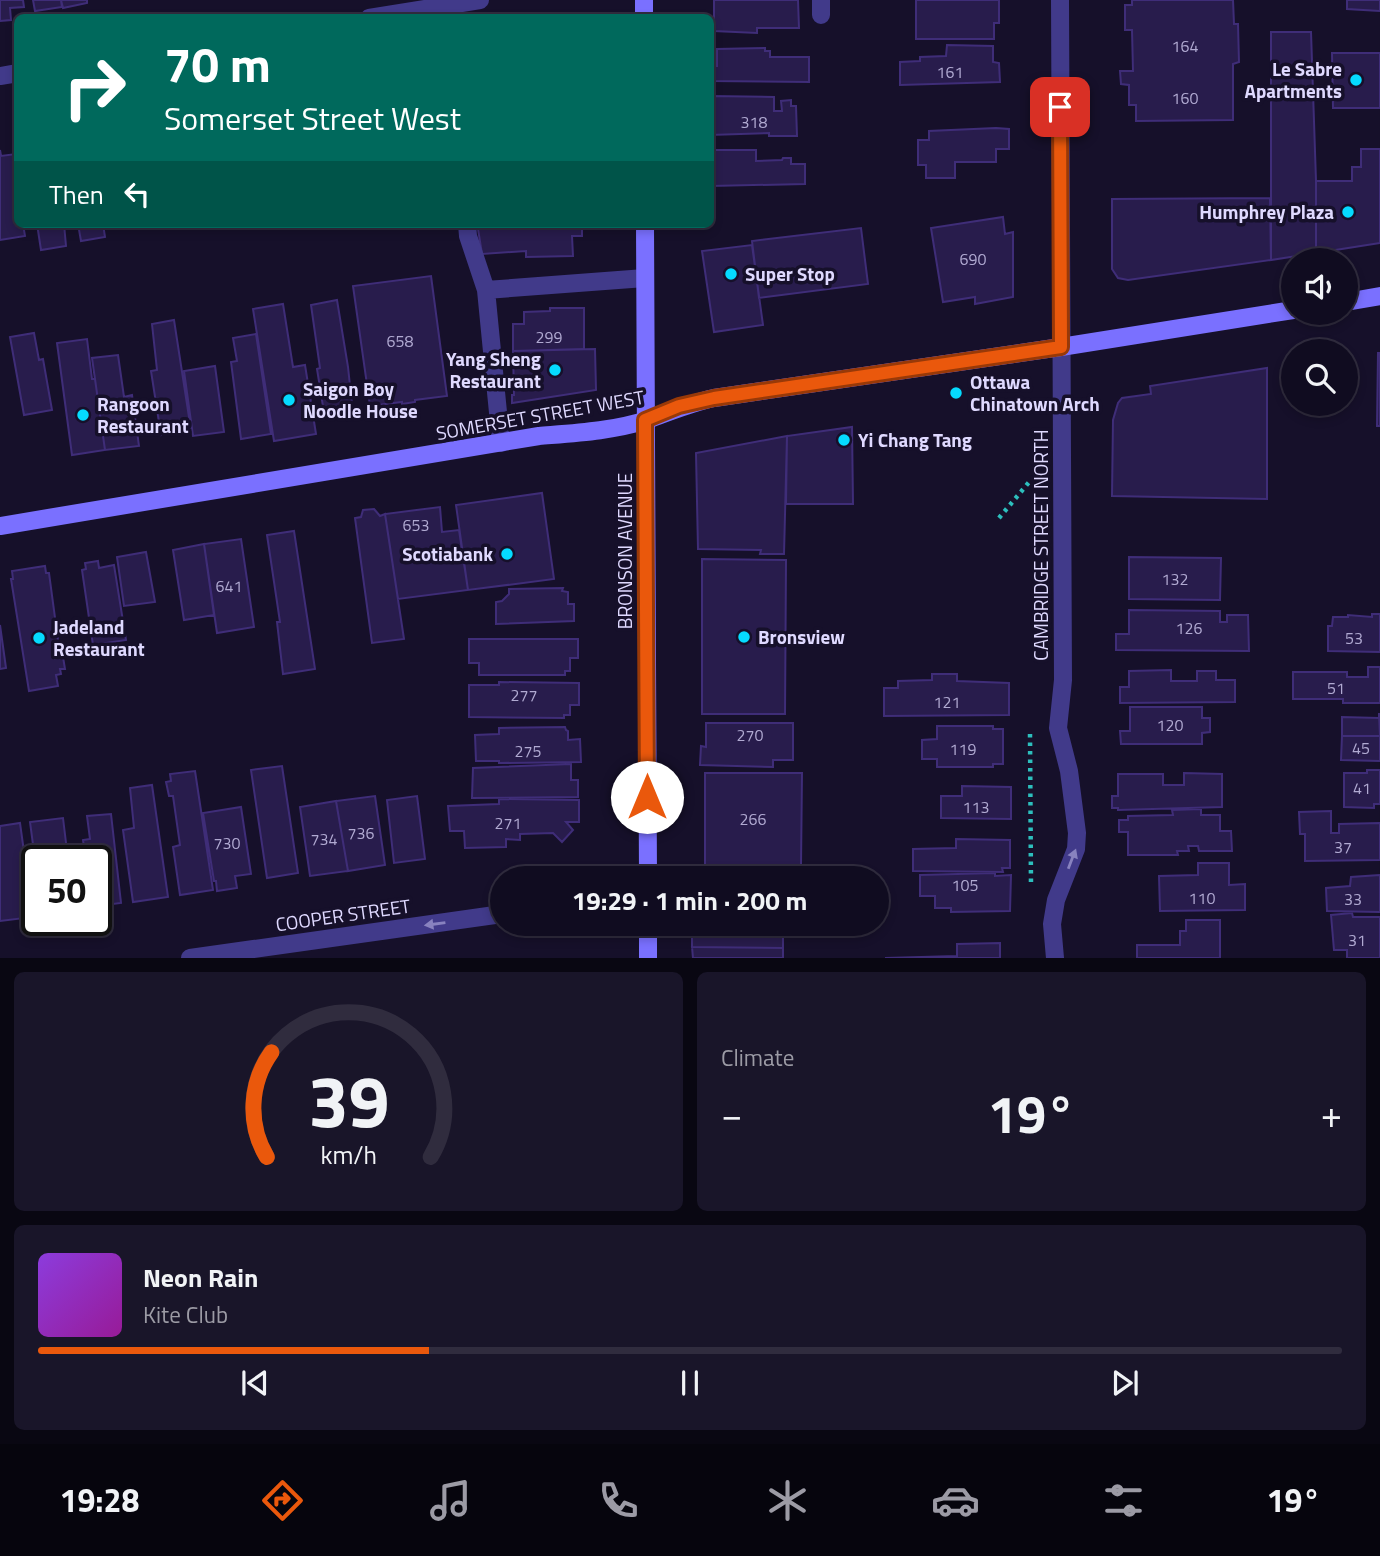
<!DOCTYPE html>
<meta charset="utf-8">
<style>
body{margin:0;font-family:"Titillium Web",sans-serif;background:#191529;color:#f1f3f6;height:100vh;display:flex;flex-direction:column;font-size:26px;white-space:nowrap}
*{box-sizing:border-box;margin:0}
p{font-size:23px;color:#9c9ba5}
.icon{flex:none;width:38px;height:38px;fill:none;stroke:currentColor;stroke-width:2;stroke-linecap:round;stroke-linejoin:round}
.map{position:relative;height:958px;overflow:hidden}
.side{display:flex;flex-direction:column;gap:14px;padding:14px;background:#090712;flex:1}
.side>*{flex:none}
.guide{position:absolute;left:14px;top:14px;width:700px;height:214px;border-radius:10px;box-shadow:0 4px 10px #0003,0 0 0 2px #302c3e;background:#00695c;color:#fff;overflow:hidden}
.tools{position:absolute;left:1281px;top:248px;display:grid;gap:14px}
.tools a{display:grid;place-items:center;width:77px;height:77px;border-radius:50%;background:#100c20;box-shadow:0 4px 10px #0003,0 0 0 2px #302c3e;font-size:35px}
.speed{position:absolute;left:21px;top:845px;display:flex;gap:14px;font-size:35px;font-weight:700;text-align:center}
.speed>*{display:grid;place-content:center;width:91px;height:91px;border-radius:50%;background:#100c20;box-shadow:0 4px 10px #0003,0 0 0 2px #302c3e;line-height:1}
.speed .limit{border:4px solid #111;border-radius:10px;background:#fff;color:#111}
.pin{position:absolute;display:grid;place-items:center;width:60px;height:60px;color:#fff;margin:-30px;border-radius:14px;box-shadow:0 4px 10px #0006}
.me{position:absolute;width:77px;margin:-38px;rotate:0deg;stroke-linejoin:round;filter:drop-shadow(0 0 5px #0008)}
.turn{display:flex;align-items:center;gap:24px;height:147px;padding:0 35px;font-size:32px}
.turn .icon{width:91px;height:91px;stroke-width:2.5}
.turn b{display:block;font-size:49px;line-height:60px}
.then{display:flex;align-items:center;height:66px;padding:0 35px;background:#0003;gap:14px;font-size:26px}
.big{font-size:52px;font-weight:700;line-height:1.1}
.side .widget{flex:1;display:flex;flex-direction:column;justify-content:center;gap:10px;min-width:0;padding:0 24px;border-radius:10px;background:#191529}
.side .dial{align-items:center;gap:0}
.dial svg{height:182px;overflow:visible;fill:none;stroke:#302c3e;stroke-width:7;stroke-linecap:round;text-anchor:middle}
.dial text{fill:#f1f3f6;stroke:none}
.song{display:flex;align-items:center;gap:21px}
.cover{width:84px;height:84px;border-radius:10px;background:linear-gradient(135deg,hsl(270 70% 55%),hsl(300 70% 35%))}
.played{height:7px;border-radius:4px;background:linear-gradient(90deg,#ea580c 30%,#302c3e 30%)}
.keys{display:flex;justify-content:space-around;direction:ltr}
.heat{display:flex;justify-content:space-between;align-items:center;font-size:38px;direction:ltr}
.side .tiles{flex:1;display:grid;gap:14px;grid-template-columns:1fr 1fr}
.widget:last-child{grid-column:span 2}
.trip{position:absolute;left:490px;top:866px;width:399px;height:70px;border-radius:35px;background:#100c20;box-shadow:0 4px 10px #0003,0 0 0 2px #302c3e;font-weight:700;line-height:70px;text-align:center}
.tab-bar{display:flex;height:112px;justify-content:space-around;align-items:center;background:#06050d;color:#9c9ba5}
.tab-bar .icon{width:49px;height:49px}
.tab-bar .active{color:#ea580c}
.tab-bar b{font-size:32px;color:#f1f3f6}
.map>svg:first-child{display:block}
.building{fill:#281c4c;stroke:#3f2d78;stroke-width:2}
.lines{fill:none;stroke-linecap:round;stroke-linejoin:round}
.path{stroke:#2dbfbd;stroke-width:4.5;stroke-dasharray:3.5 5;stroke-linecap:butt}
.lane{stroke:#413a8a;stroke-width:18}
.street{stroke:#413a8a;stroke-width:18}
.secondary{stroke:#7a70ff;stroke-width:18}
.oneway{fill:#8882bf}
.route-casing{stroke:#983908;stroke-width:18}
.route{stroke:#ea580c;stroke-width:12}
.poi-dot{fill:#05dbff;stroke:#16102a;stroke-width:2.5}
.labels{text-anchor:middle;stroke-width:7;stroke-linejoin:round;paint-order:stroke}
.number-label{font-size:16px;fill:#b1aad2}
.poi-label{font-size:19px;font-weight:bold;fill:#dfd9ff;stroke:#16102a;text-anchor:start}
.street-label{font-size:19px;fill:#dfd9ff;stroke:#16102a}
</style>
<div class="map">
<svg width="1380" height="958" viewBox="0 0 1380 958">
<rect width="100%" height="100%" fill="#16102a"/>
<path class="building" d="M0,0h23l1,7 -14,1 1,12 -11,1z
M33,0h28l1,7 -27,4z
M61,0h26v3l-24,5z
M714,0h84l1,28h-42v5l-43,-2z
M916,0h83v23h-5v16h-78z
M1132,0h101l1,24h4l1,38 -6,2v56l-97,1v-16h-7v-20l-8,-1 -1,-13h13l-1,-41h-7v-25h7z
M1347,0h33v11l-33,-2z
M1271,32h40l5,149v72l-45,7z
M947,45l46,1v16l6,1 1,19 -100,3v-23l20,-1v-4l26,-1z
M765,48v3h5v6h39v25l-99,-1v-15h7v-17z
M1332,53h48v55h-47z
M710,96l64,1v14h8l-1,-10 10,-1v6h5l1,30h-28v-3l-59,2z
M996,128l13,1v20h-13v13h-41v16h-29v-13h-8v-25h11v-9z
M1361,149h19v94l-64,10v-72h36v-14h9z
M0,150l1,6 15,-2 2,4v66h5l2,12 -25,4z
M711,150h45v11l26,-1 1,-2h8v6h14v20l-94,2z
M1270,198l1,62 -143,20 -10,-2 -6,-9v-70z
M1003,217l2,17 8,-2v65l-38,7v-7l-32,5 -12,-74z
M37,224h27l2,22 -25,4z
M78,224h25l2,13 -24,4z
M489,224h93v12h-10l1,20 -47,1v-6l-44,3 -4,-25h20v-4z
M861,228l7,56 -109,14 -7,-57z
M752,245l11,80 -49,7 -12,-81z
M431,276l16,120 -32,4v2l-13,2v-2l-32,4 -17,-120z
M337,300l11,67 5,47 -28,5 -8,-50 3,-1 -9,-63z
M283,304l10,63 12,-2 11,69 -42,7 -21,-132z
M550,308h34v41l-71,2v-27h11v-12l26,-1z
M174,320l17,110 -30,5 -10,-64 6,-1 -5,-46z
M34,333l5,27 4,-1 9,51 -28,5 -14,-78z
M256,334l15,100 -30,5 -10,-77 6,-1 -4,-23z
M87,339l5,40h3l10,71 -33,5 -15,-112z
M595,349l1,41 -84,13v-8h2l-1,-44z
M1378,353h2v73h-3z
M118,355l6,42 8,-2 7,51 -34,4 -13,-92z
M215,366l9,66 -31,4 -9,-65z
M1267,368v131l-155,-3 1,-76 5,-17 4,-5 29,-4 -1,-8z
M852,427l1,77h-67l1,-68z
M787,436l-3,118h-24l1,-4 -63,-1 -2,-96z
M542,493l12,86 -86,11 -12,-85z
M440,507l2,25 17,-2 9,60 -70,9 -13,-85z
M374,509l6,7 5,-2 19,125 -32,4 -17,-125 6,-1 2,-7z
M294,531l21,138 -32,5 -6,-52h3l-13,-87z
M241,539l13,88 -37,6 -13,-89z
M204,544l10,71 -30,5 -11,-70z
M146,552l9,50 -31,4 -7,-49z
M1129,557l92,1 -1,42 -91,-1z
M702,559l84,1 -1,154h-83z
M98,561l1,7 15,-3 12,75 -33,5 -11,-75 4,-1 -1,-6z
M45,566l1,7h3l11,82 -6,4 9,-2 2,12h-5l1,5 -5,1 2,11 -29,5 -18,-112h2l-1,-8z
M563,588l-1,3 6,1v12h6v17l-78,3v-22l6,-1 7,-7v-5z
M1129,610l91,1v11h7v-7h21l1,36 -133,-1v-16h13z
M1372,614h8v38l-52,-1v-25h4l1,-9h15v-2l24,2z
M0,625l6,43 -6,1z
M469,639h109v19h-8v13h-5v4h-86v-12h-10z
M1368,667h12v36h-37v-4h-50v-27h54v5h21z
M1171,670v11h26v-10h19v9h19v22l-115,1v-16h9v-16z
M932,674h25v7l52,2v32l-125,1v-28h14v-7l34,-1z
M499,682l80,1v22h-9v10h-6v3l-95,-1v-32h30z
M1130,707h72v11h8v14l-8,1v11h-81l-1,-13h10z
M1379,713l1,23h-38v-19l37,1z
M706,723h87v37h-20v7l-73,-2 1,-19 5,1z
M937,726h56v3h10v35h-10v3h-56v-8h-15v-19l15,-1z
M565,727l1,3 2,1v9l12,-1 1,23 -82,1v-2h-23l-1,-26 24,-1v-6z
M1342,736h38v25l-39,-1z
M571,764v16h7v17l-106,1 1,-30z
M282,766l16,107 -31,5 -16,-108z
M1367,770h13v34h-6v4l-30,-1v-34h23z
M195,771l18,119 -33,5 -7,-48 7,-2 -7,-49h-4l-3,-14 5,-1 -1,-7z
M705,773h97l-1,93h-96z
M1184,773l38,1v33l-104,3v-2h-6v-12h6v-22h45v11h21z
M152,785l16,112 -35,5 -10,-72 11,-2 -4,-40z
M962,786l49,1v32l-70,-1v-22h21z
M375,796l10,69 -37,6 -12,-70z
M417,796l8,63 -31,4 -7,-63z
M499,799l80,1v22h-13l7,8 -11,12 -9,-9 -33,1v6l-14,-1v8l-41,1 -1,-17h-14l-2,-25 51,-2z
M336,801l12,70 -38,5 -10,-69z
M241,807l10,67 -16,2 2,12 -20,3 -1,-10h-2l-11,-68z
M1201,809v6h19v16h11l1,20h-33l-1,-5h-10l1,5h-12l1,4h-50v-23h-9v-12h9v-4l45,-1 -1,-5z
M1331,811v22h8v-9l41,-1v37l-75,1v-27h-5l-1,-22z
M111,814l10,89 -25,3v-45h-10l-3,-21 7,-1 -3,-23z
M63,818l4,33h4l1,10h-31l-1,-10 -6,1 -4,-30z
M20,823l13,94 -33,4v-95z
M956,839l54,1v28h-8l1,4 -90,-1v-22l43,-1z
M1198,863h31v22l16,-1v26l-85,1 -1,-35 39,-1z
M995,873v3l16,-1 -1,36 -59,1v-4h-16v-12h-15v-21z
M1380,875v37l-53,-1 -1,-23 24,-2 1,-9z
M1352,913l1,4h27v41h-33v-8h-13l-3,-35z
M1186,920h34v38h-83v-13h43v-14h6z
M698,924l68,2 1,8h16v14l-91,-1v-13h6z
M1000,943v15h-115l72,-2v-12z
M692,947l91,1v10h-90z"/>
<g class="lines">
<path class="path" d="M999,518l31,-37
M1030,734l1,152"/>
<path class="lane" d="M821,0v15
M467,224l1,12 18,54
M501,443l-15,-153 159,-12"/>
<path class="street" d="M369,18l111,-18
M0,76l18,-3
M190,958l312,-44
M1055,958l-3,-34 4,-24 20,-51 1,-16 -8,-62 -11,-43 5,-48 -3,-680"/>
<path class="secondary" d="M644,0v18
M645,224l3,654
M1346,302l34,-6
M0,526l539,-90c36,-3 74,-5 108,-16 23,-8 43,-17 67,-22l347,-51 232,-37
M648,924v34"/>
</g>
<defs><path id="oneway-solid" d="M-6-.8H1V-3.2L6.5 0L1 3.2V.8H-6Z" transform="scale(1.75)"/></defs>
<g class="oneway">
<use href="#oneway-solid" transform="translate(1072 859) rotate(-69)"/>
<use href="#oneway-solid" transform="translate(435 924) rotate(172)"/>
</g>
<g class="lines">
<defs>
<path id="route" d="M647,797l-2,-377 34,-14 35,-8 347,-51 -1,-240"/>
</defs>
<use href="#route" class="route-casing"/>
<use href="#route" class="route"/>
</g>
<g class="poi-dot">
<circle cx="1356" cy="80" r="7"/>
<circle cx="1348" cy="212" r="7"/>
<circle cx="731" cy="274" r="7"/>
<circle cx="555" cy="370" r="7"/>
<circle cx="956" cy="393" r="7"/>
<circle cx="289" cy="400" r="7"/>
<circle cx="83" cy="415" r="7"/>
<circle cx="844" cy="440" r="7"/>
<circle cx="507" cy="554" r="7"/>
<circle cx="744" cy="637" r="7"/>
<circle cx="39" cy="638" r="7"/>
</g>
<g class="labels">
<g class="number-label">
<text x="1185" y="52">164</text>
<text x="950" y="78">161</text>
<text x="1185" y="104">160</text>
<text x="754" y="128">318</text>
<text x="973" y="265">690</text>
<text x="549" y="343">299</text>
<text x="400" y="347">658</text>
<text x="416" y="531">653</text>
<text x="1175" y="585">132</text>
<text x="229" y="592">641</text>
<text x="1189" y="634">126</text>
<text x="1354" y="644">53</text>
<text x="1336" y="694">51</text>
<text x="524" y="701">277</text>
<text x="947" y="708">121</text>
<text x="1170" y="731">120</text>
<text x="750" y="741">270</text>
<text x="1361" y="754">45</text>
<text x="963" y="755">119</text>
<text x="528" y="757">275</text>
<text x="1362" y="794">41</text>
<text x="976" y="813">113</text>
<text x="753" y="825">266</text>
<text x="508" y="829">271</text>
<text x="361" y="839">736</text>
<text x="324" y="845">734</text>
<text x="227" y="849">730</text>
<text x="1343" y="853">37</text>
<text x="965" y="891">105</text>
<text x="1202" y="904">110</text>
<text x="1353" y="905">33</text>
<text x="1357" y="946">31</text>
</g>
<g class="poi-label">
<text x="1342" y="76" text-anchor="end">Le Sabre<tspan x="1342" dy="22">Apartments</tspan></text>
<text x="1334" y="219" text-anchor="end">Humphrey Plaza</text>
<text x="745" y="281">Super Stop</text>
<text x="541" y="366" text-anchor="end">Yang Sheng<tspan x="541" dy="22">Restaurant</tspan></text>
<text x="970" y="389">Ottawa<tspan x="970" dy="22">Chinatown Arch</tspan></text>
<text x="303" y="396">Saigon Boy<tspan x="303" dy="22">Noodle House</tspan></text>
<text x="97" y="411">Rangoon<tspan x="97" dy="22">Restaurant</tspan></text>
<text x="858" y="447">Yi Chang Tang</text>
<text x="493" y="561" text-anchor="end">Scotiabank</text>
<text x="53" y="634">Jadeland<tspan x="53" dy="22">Restaurant</tspan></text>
<text x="758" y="644">Bronsview</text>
</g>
<g class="street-label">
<text transform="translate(540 415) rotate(-10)" y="7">SOMERSET STREET WEST</text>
<text transform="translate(1041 545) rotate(-90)" y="7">CAMBRIDGE STREET NORTH</text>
<text transform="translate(625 551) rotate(-90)" y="7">BRONSON AVENUE</text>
<text transform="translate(343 915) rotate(-8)" y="7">COOPER STREET</text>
</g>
</g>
</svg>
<div class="tools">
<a><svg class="icon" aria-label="sound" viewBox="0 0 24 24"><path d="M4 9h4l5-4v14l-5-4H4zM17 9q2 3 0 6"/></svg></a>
<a><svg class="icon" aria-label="search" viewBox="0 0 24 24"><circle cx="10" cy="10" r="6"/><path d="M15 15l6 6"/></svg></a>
</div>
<div class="speed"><div class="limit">50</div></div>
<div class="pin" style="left:1060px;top:107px;background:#d93025"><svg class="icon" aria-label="arrive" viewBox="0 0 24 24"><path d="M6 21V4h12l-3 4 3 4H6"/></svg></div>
<svg class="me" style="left:647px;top:797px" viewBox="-20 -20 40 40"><circle r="19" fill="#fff"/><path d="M0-13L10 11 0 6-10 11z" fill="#ea580c"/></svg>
<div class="trip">19:29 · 1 min · 200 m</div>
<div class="guide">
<div class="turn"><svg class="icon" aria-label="right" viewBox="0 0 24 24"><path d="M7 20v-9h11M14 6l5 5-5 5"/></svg><div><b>70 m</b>Somerset Street West</div></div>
<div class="then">Then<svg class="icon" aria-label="left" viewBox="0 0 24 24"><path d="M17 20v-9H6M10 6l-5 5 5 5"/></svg></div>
</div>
</div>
<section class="side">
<div class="tiles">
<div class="widget dial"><svg viewBox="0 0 100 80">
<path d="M14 69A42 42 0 1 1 86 69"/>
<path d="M14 69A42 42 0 0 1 16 23" stroke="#ea580c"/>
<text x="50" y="56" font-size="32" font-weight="700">39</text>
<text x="50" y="72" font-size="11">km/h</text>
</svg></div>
<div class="widget"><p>Climate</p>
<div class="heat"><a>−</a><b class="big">19°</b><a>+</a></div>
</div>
<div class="widget">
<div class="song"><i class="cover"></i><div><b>Neon Rain</b><p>Kite Club</p></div></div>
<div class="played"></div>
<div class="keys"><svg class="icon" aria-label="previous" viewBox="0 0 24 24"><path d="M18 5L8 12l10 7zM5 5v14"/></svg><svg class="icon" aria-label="pause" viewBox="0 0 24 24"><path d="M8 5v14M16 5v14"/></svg><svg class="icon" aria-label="next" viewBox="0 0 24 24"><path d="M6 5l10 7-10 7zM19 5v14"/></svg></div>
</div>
</div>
</section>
<nav class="tab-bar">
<b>19:28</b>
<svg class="icon active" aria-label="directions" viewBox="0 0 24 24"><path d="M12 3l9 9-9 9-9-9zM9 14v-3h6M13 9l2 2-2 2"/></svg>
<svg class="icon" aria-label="music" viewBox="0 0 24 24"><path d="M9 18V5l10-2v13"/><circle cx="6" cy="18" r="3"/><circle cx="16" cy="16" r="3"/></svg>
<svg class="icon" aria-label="phone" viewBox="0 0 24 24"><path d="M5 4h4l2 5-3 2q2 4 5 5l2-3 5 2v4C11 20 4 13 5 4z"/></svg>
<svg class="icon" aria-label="climate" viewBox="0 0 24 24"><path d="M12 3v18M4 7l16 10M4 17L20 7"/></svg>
<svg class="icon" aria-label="car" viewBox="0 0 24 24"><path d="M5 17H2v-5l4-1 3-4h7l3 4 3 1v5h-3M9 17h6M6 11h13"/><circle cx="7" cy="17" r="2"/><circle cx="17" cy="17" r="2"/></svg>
<svg class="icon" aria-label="filters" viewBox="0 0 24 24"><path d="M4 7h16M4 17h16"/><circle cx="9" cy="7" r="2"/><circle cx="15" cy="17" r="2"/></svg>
<b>19°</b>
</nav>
